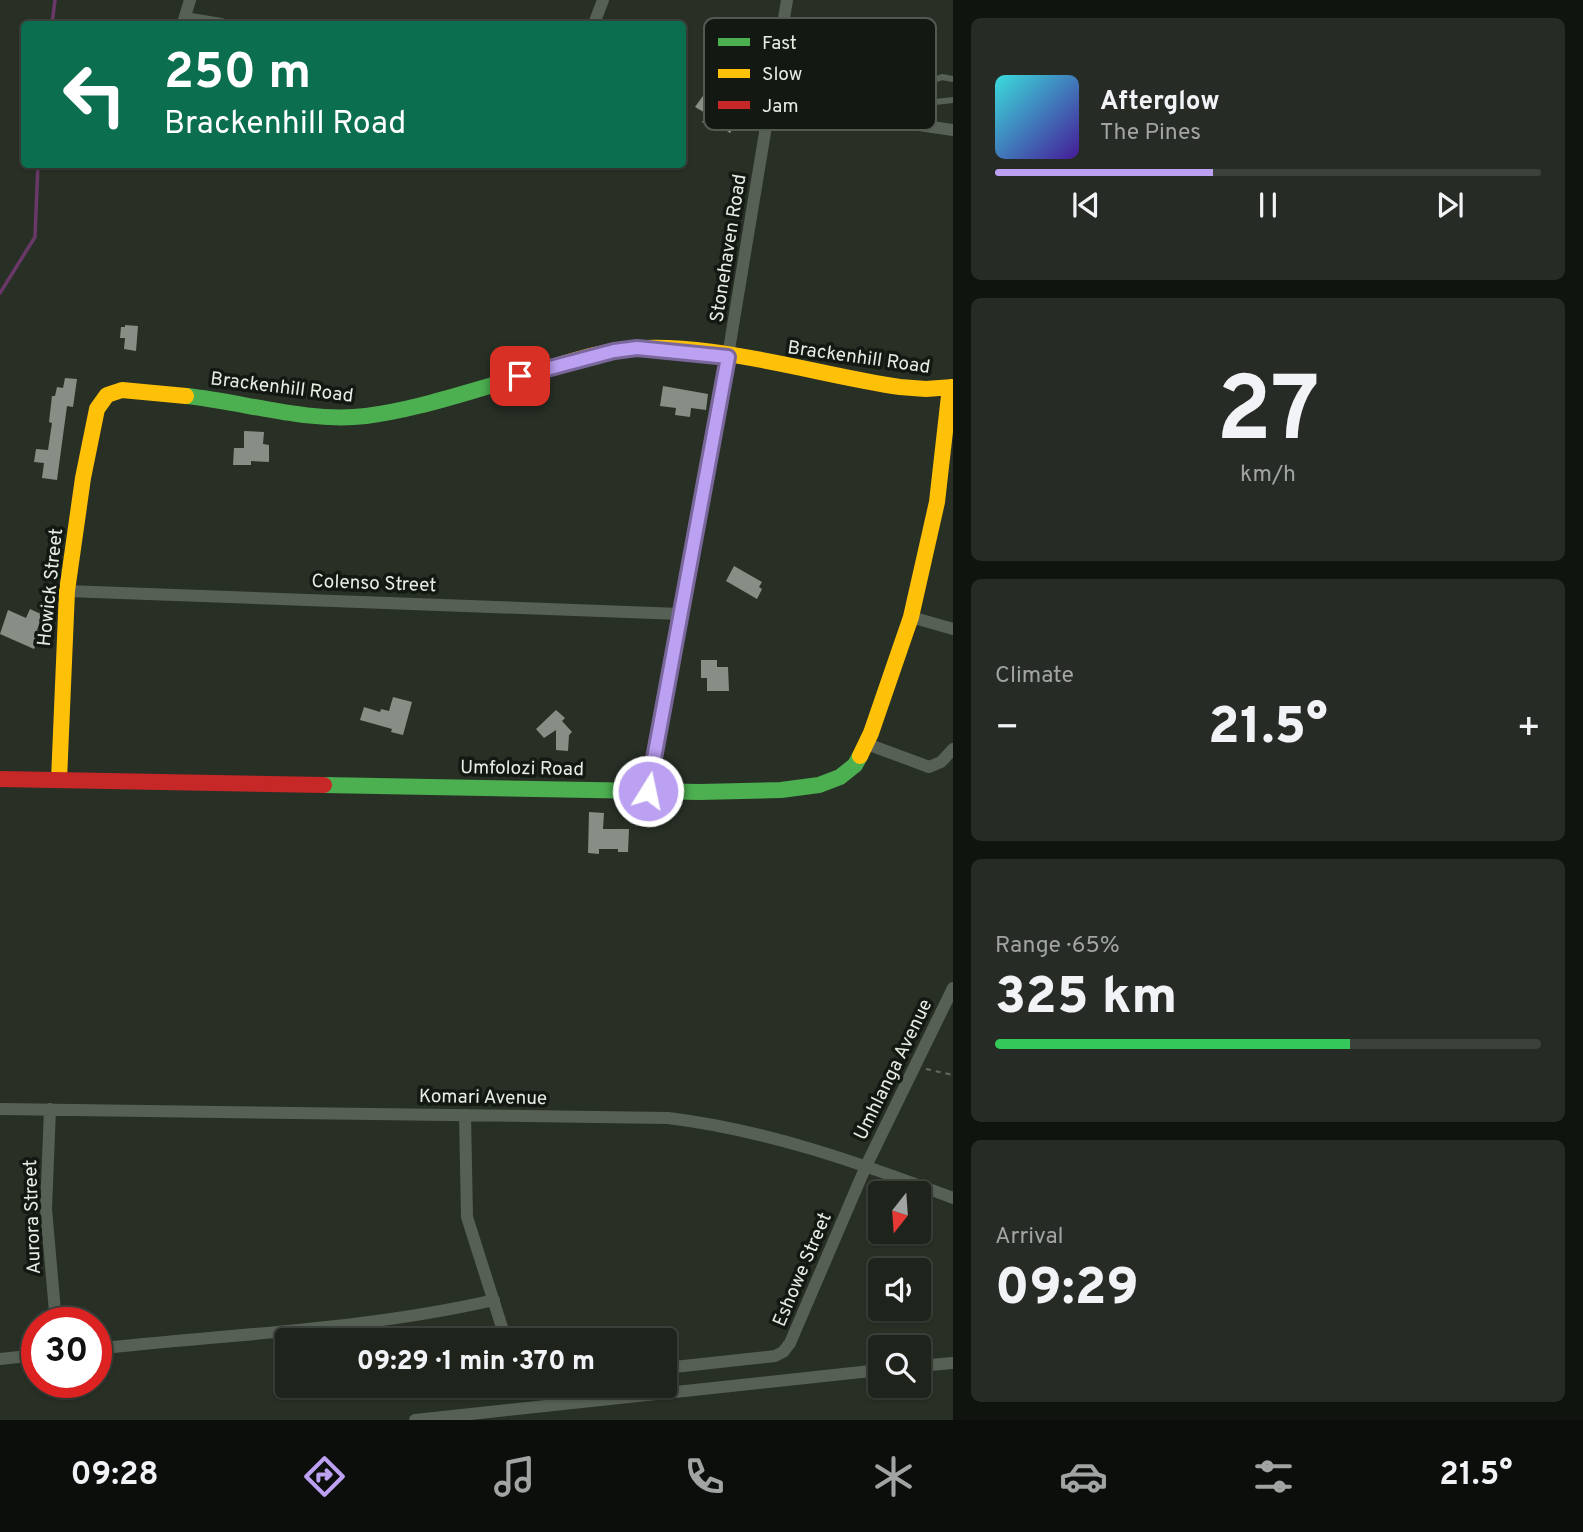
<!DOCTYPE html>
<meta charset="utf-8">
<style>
body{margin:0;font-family:Overpass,sans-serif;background:#262c25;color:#f1f3f6;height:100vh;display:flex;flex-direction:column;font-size:26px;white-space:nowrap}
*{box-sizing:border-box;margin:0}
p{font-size:23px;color:#a1a4a3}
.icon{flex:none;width:38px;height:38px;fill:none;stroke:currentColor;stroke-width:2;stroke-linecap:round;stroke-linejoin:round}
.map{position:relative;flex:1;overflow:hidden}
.side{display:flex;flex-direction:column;gap:18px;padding:18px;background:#10140f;width:630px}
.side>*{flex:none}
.banner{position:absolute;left:21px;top:21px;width:665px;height:147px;border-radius:7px;box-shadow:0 2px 5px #0004,0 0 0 2px #3c413b;background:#0b6e4f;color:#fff;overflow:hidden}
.needle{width:46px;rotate:197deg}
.buttons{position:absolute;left:868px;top:1181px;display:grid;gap:14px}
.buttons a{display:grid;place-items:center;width:63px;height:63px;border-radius:7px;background:#1e241c;box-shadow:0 2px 5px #0004,0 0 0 2px #3c413b;font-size:35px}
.speed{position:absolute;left:21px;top:1307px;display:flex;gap:14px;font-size:35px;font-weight:700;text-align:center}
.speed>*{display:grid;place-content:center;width:91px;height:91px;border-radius:50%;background:#1e241c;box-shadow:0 2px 5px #0004,0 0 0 2px #3c413b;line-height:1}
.speed .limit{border:10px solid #d22;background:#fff;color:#111}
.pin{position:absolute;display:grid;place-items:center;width:60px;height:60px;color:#fff;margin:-30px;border-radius:14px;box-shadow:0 4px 10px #0006}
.me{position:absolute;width:77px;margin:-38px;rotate:10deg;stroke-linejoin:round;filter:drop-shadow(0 0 5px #0008)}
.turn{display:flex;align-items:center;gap:24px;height:147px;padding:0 28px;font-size:32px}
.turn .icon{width:91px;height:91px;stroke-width:2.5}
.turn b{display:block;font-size:49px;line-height:60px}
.big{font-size:52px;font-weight:800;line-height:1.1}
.side .tile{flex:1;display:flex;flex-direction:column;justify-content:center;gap:10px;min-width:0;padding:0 24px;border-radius:10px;background:#262c25}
.side .dial{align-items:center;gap:0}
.dial b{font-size:91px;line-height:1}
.song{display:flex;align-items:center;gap:21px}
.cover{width:84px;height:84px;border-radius:10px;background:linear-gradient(135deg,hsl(180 70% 55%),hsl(260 70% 35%))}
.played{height:7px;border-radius:4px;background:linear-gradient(90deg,#bca0f2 40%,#3c413b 40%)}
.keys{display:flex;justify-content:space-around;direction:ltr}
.heat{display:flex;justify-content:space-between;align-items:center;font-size:38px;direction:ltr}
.charge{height:10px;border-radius:5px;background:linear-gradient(90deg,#34c759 65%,#3c413b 0)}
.trip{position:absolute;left:275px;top:1328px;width:402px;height:70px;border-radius:7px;background:#1e241c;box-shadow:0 2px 5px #0004,0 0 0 2px #3c413b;font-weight:800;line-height:70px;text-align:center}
.dock{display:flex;height:112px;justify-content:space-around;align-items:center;background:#0c0e0b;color:#a1a4a3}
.dock .icon{width:49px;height:49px}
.dock .on{color:#bca0f2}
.dock b{font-size:32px;color:#f1f3f6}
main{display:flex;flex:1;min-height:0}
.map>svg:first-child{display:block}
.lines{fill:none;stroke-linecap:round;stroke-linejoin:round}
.stream{stroke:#693868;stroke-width:3.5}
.building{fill:#878e85}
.path{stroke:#636962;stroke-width:2;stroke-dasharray:5 5;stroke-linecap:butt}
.lane{stroke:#576055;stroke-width:6}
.street{stroke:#576055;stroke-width:12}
.fast{stroke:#4caf50;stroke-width:16}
.slow{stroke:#ffc107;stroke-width:16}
.jam{stroke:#c62828;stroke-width:16}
.route-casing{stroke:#7a689d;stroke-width:18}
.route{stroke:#bca0f2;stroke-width:12}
.labels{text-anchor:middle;stroke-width:7;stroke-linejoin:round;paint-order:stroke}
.street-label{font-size:19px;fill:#e5eee3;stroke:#131912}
.key{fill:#131912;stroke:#525951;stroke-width:2}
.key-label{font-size:19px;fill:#e5eee3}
</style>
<main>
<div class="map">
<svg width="953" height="1420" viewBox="0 0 953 1420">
<rect width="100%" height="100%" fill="#283026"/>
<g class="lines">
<path class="stream" d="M52,24l3,-24
M0,293l35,-56 3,-73"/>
</g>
<path class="building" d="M705,93l21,14 -3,4 15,11 -8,11 -17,-11 -3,5 -8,-5 5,-8 -12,-7z
M125,325l13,1 -2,25 -12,-2 1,-11h-5l1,-11h4z
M65,378l12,1 -4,28 -6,-1 -10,74 -15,-2 2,-15 -10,-1 2,-13 12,1 4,-27 -3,-1 3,-26h3l2,-9 6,1z
M663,386l45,8 -2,16 -15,-2 -1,9 -15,-2 1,-7 -16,-2z
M244,431l20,1 -1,12 6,1v17l-18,-1v4h-18l1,-17h10z
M734,566l28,16 -3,5 3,2 -5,10 -31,-18z
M30,609l13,6 -6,15 4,2 -7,17 -34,-15 8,-24 18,8z
M701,660h16v7h11l1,24h-22v-13h-6z
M393,697l19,5 -9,33 -12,-3 1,-3 -32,-9 4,-13 16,5 1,-3 8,2z
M556,710l9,8 -3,3 10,11 -3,3 -1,16 -12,-1v-20l-12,8 -8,-9z
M589,812l15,1 -1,16h26l-1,23h-10v-3h-19v5l-11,-1z"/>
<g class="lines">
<path class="path" d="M926,1069l27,6"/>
<path class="lane" d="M926,103l8,-23 8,-3 11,2
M905,121l21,-18 27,-3"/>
<path class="street" d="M185,18l36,6
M183,23l7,-23
M594,24l9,-24
M771,103l182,27
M67,591l613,23
M911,617l42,12
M867,744l62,23 12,-5 12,-13
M648,791l65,-345 74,-446
M0,1109l668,9c99,12 192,45 285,80
M50,1109l-4,100 10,114
M465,1115l2,102 39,123
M96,1349c133,-15 268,-19 398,-49
M0,1359l37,-4
M919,1366l34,-3
M665,1368l110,-12 8,-4 7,-9 76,-177 87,-178
M415,1420l465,-50"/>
<path class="fast" d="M186,396c59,6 120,27 180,20 49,-6 97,-23 145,-36
M324,785l376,7 81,-2 38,-5 21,-8 15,-12 5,-9"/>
<path class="slow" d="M511,380c34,-10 68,-23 103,-29 83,-15 201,24 286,36l26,2 27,-2
M860,756l11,-23 40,-116 26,-115 13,-115
M59,780l8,-189 16,-113 14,-69 10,-14 15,-5 64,6"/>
<path class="jam" d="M0,779l324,6"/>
</g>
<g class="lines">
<defs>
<path id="route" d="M520,376l94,-25 23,-3 91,9 -80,434"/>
</defs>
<use href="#route" class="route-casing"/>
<use href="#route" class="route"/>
</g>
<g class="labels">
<g class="street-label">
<text transform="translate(727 248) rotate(-81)" y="7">Stonehaven Road</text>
<text transform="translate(859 356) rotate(8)" y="7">Brackenhill Road</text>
<text transform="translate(282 386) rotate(7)" y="7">Brackenhill Road</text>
<text transform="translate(374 582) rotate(2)" y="7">Colenso Street</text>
<text transform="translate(49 587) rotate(-84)" y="7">Howick Street</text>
<text transform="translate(522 767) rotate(1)" y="7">Umfolozi Road</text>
<text transform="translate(892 1069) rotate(-64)" y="7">Umhlanga Avenue</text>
<text transform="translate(483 1096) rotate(1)" y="7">Komari Avenue</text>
<text transform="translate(31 1217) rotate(-92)" y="7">Aurora Street</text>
<text transform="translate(801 1269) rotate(-67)" y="7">Eshowe Street</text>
</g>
</g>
<rect x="704" y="18" width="232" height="112" rx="10" class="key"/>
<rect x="718" y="38" width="32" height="8" fill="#4caf50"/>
<rect x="718" y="69" width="32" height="9" fill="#ffc107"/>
<rect x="718" y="101" width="32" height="8" fill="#c62828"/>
<g class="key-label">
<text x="762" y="49">Fast</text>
<text x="762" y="80">Slow</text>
<text x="762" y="112">Jam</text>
</g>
</svg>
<div class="buttons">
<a><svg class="needle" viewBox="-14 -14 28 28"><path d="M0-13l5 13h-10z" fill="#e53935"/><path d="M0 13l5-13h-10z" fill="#a1a4a3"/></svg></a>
<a><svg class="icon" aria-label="sound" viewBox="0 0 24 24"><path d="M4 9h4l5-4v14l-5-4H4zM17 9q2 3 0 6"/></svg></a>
<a><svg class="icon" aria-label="search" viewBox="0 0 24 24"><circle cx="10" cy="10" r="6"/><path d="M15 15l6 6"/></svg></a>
</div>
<div class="speed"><div class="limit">30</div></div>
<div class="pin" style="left:520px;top:376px;background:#d93025"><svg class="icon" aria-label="arrive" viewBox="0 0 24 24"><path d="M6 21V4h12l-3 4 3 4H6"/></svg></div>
<svg class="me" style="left:648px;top:791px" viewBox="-20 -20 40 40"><circle r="17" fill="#bca0f2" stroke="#fff" stroke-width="3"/><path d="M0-11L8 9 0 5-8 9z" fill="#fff"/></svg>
<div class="trip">09:29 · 1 min · 370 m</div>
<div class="banner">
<div class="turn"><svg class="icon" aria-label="left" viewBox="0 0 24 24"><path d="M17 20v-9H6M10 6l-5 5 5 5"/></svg><div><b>250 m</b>Brackenhill Road</div></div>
</div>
</div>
<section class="side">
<div class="tile">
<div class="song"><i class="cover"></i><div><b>Afterglow</b><p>The Pines</p></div></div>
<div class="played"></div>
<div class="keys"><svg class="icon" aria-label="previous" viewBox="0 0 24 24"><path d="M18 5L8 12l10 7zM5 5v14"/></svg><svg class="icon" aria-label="pause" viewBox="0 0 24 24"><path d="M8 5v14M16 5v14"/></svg><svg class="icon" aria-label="next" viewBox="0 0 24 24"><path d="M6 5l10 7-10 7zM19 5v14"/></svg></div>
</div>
<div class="tile dial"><b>27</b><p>km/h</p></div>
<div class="tile"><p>Climate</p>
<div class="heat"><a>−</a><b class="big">21.5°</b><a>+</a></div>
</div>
<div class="tile"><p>Range · 65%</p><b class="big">325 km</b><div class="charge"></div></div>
<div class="tile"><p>Arrival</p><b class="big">09:29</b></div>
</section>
</main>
<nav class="dock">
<b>09:28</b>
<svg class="icon on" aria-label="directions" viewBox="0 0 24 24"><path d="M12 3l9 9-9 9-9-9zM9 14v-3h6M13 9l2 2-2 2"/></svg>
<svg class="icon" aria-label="music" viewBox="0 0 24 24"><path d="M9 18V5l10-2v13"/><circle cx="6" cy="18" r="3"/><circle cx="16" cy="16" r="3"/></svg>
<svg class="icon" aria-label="phone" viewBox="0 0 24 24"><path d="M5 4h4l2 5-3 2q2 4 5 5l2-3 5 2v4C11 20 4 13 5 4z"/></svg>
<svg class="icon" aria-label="climate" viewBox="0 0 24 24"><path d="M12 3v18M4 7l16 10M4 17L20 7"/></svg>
<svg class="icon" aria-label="car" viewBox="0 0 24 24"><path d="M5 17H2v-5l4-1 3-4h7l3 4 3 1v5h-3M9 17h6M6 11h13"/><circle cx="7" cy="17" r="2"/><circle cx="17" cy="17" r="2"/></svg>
<svg class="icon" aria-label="filters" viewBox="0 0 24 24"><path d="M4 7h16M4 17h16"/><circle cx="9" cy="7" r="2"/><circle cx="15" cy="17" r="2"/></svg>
<b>21.5°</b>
</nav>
